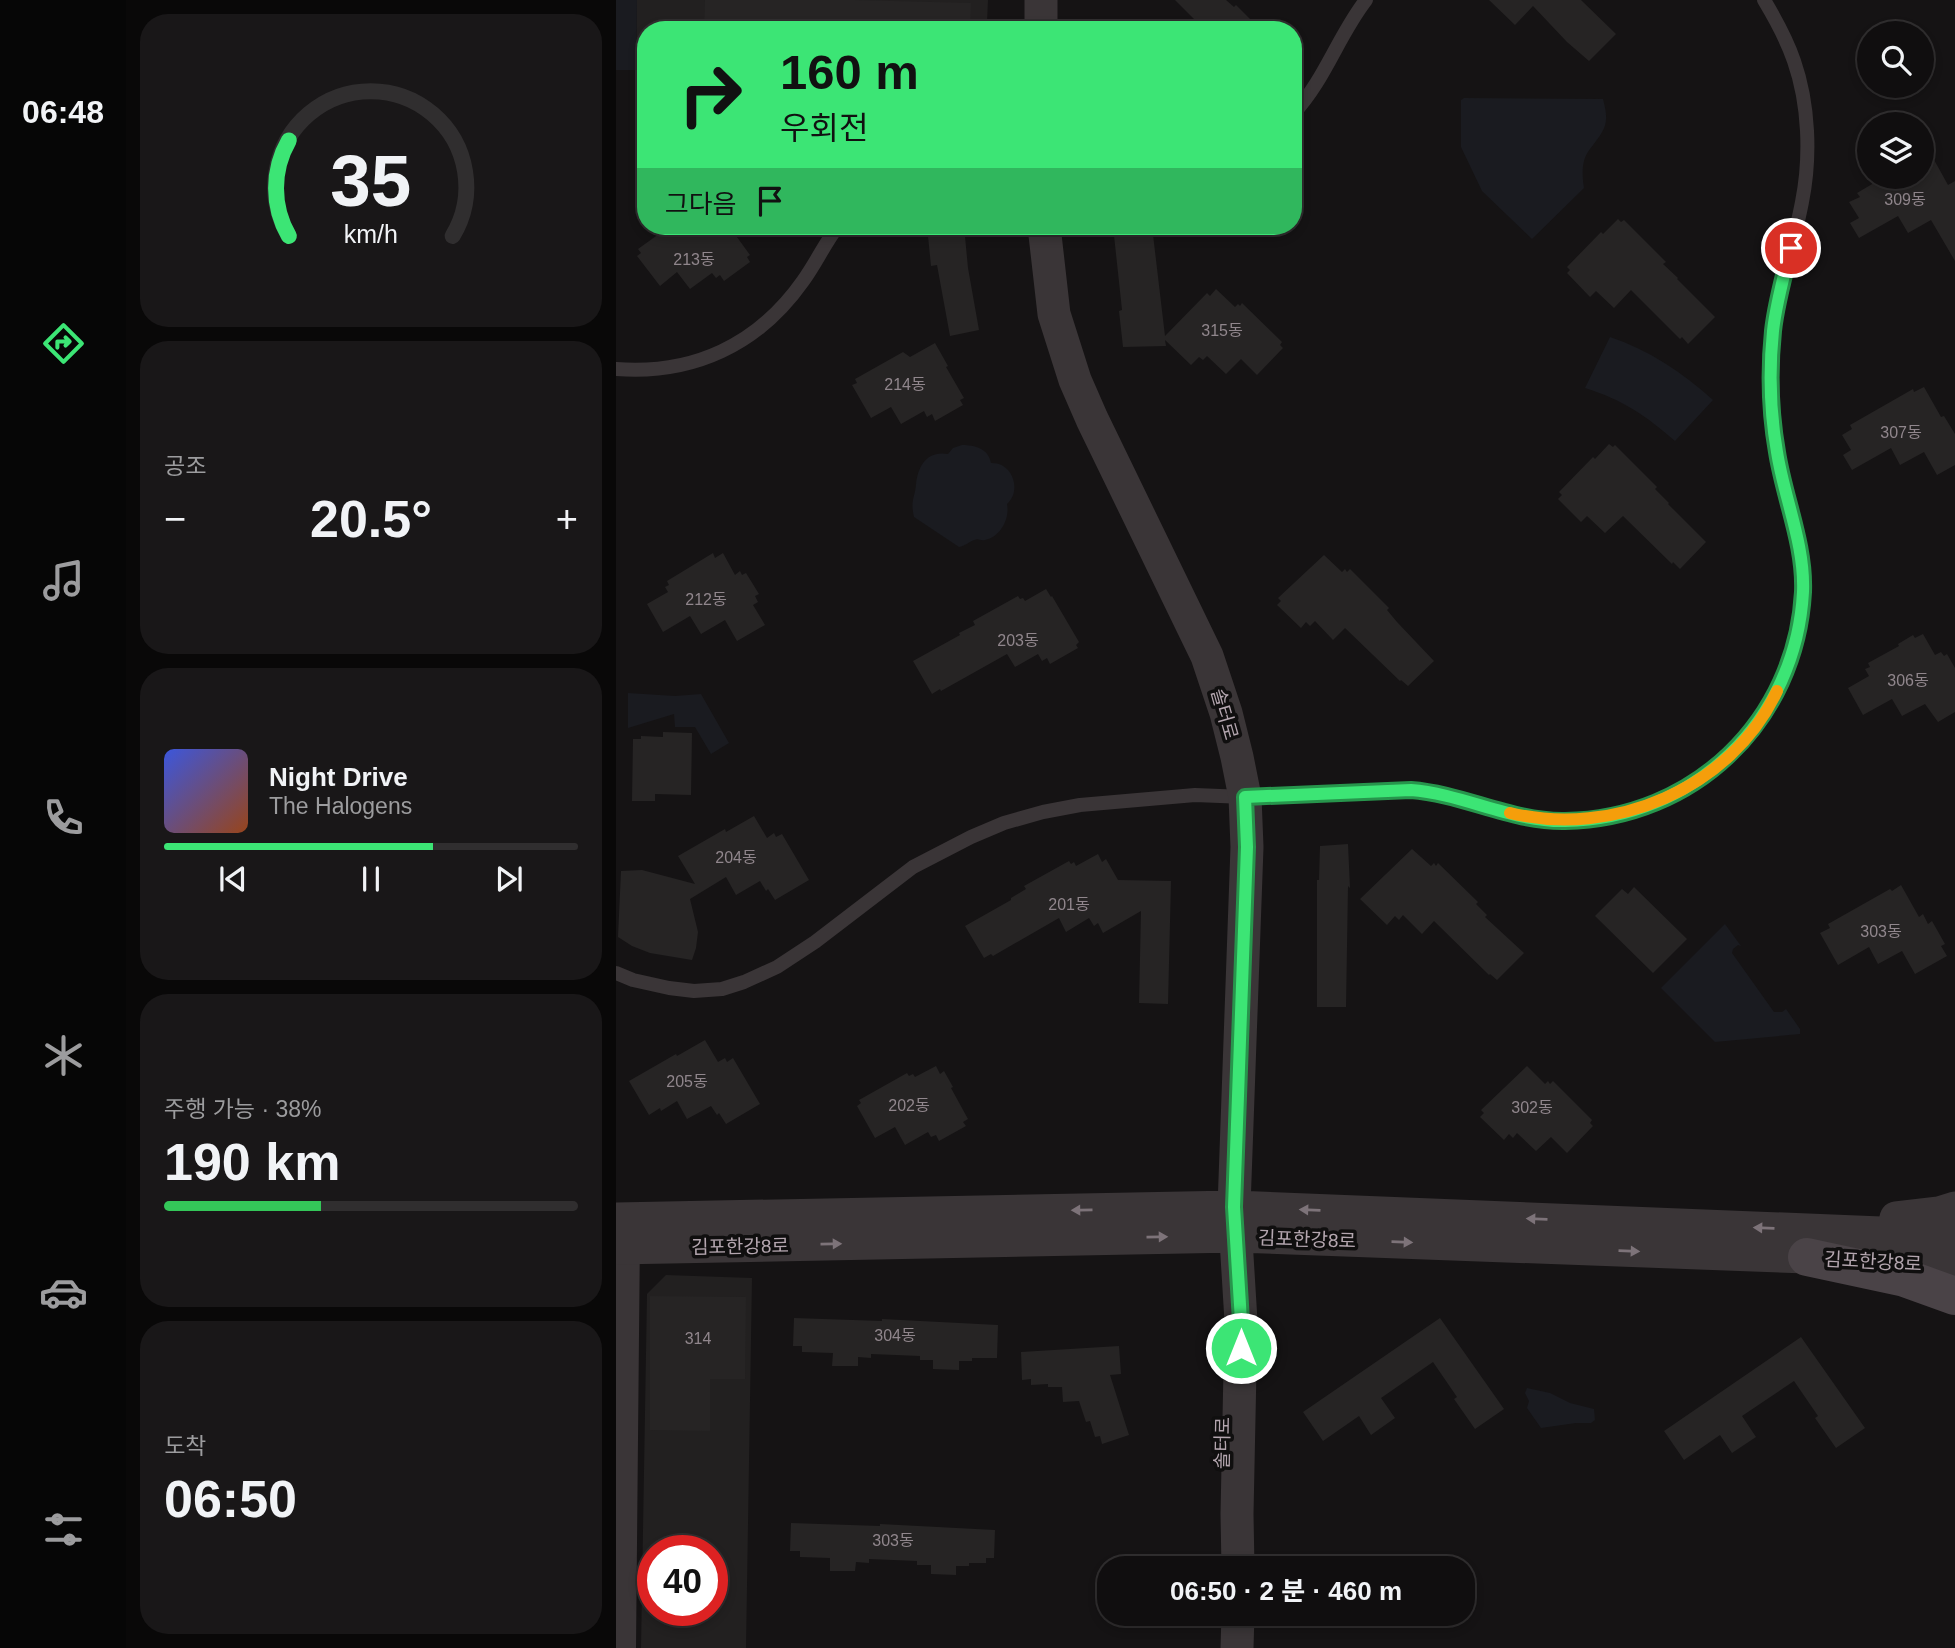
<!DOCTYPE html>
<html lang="ko">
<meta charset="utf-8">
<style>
body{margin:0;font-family:Arial,"Noto Sans KR",sans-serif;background:#191718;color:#f1f3f6;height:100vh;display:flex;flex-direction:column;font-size:26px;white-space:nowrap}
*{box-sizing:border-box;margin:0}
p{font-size:23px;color:#9c9c9e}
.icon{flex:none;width:38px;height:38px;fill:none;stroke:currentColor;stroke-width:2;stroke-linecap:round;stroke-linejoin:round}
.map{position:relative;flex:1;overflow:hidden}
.sheet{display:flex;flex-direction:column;gap:14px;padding:14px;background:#090808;width:490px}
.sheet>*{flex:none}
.guide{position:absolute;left:21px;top:21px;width:665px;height:214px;border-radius:28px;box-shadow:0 4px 10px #0003,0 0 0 2px #302e2f;background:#3ce575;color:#111;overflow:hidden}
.controls{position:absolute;left:1241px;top:21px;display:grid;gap:14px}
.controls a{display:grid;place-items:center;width:77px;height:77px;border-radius:50%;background:#100e0f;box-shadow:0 4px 10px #0003,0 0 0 2px #302e2f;font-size:35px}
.speed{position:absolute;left:21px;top:1535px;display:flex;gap:14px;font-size:35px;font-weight:700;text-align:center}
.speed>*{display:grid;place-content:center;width:91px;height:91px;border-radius:50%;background:#100e0f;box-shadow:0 4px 10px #0003,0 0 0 2px #302e2f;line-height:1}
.speed .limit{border:10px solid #d22;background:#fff;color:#111}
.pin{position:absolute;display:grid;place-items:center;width:60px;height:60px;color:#fff;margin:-30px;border:4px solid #fff;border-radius:50%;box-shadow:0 2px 7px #0007}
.me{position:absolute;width:77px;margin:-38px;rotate:0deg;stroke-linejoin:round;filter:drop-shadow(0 0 5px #0008)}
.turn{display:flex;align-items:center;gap:24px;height:147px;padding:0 28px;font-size:32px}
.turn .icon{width:91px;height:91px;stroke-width:2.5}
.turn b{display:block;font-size:49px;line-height:60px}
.then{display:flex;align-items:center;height:66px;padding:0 28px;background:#0003;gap:14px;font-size:26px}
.big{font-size:52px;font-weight:700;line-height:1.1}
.sheet .tile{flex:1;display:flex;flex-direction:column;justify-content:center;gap:10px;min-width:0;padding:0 24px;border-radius:28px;background:#191718}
.sheet .dial{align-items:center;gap:0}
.dial svg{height:182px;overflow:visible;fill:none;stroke:#302e2f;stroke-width:7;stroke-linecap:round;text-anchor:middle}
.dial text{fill:#f1f3f6;stroke:none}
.song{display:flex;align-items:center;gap:21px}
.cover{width:84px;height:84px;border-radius:10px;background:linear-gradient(135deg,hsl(230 70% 55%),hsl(20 70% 35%))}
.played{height:7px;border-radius:4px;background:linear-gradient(90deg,#3ce575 65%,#302e2f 65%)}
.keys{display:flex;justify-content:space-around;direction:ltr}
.heat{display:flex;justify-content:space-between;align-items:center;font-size:38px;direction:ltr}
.charge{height:10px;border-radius:5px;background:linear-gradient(90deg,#34c759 38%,#302e2f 0)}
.trip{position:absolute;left:481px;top:1556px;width:378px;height:70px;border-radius:28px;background:#100e0f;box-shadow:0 4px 10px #0003,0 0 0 2px #302e2f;font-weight:700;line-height:70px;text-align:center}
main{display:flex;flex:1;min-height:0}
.menu{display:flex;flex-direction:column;width:126px;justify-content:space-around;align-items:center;background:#060606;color:#9c9c9e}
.menu .icon{width:49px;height:49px}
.menu .active{color:#3ce575}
.menu b{font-size:32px;color:#f1f3f6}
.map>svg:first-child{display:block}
.built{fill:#222020;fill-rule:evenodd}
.green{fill:#1a1b20}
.building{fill:#262424}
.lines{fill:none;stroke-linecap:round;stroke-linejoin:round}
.service{stroke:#3a3537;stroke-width:14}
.minor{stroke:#3a3537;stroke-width:26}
.tertiary{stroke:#3a3537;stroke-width:33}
.secondary{stroke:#4a4347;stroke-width:38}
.oneway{fill:#7d7379}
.route-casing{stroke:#27954c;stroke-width:18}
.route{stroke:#3ce575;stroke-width:12}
.slow{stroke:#f59e0b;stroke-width:12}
.labels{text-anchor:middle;stroke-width:7;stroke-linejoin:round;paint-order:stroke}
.number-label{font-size:16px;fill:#90868c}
.street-label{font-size:19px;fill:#b4a6af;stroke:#100f0f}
</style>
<main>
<nav class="menu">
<b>06:48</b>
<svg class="icon active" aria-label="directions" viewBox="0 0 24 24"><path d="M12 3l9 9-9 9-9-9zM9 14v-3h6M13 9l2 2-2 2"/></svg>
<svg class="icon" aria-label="music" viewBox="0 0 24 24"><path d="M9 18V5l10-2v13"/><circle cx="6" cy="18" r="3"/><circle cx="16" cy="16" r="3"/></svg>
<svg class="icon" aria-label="phone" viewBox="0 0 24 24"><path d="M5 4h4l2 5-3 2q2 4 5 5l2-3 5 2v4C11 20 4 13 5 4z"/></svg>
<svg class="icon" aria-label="climate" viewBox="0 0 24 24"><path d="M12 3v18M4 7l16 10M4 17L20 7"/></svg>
<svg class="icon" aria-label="car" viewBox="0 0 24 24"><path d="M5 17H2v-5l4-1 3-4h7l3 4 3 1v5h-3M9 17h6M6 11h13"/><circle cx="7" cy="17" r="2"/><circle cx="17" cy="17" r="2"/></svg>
<svg class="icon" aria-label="filters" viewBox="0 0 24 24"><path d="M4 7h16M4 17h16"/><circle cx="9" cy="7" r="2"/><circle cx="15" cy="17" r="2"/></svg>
</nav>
<section class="sheet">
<div class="tile dial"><svg viewBox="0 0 100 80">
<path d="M14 69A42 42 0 1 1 86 69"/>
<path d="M14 69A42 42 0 0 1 14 27" stroke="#3ce575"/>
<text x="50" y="56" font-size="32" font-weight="700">35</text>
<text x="50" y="72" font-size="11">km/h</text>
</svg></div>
<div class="tile"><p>공조</p>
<div class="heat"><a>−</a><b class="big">20.5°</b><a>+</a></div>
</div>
<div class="tile">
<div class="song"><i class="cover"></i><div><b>Night Drive</b><p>The Halogens</p></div></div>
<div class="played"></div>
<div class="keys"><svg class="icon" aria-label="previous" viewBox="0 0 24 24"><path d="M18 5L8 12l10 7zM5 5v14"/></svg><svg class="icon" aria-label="pause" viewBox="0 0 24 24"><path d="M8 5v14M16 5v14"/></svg><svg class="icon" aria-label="next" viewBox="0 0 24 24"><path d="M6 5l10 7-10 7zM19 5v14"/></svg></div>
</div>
<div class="tile"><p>주행 가능 · 38%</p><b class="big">190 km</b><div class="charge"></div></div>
<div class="tile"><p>도착</p><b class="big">06:50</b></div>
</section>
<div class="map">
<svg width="1339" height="1648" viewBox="0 0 1339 1648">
<rect width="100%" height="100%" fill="#151314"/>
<path class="built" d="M21,0h351l-1,23 -1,7h-340v40h-10z
M50,1275l86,3 -6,370h-105l6,-354zM37,1550h59v60h-59z"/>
<path class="green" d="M0,0h21l-1,70h-20z
M848,98l139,1c7,26 2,30 -13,50 -9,11 -8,26 -6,39l-52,51 -50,-48 -21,-44v-47z
M994,337c39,13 72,35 103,63l-38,41c-30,-26 -52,-41 -90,-53z
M346,445c13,0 27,4 29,18 22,-1 31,28 16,41 3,14 -6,33 -22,36 -6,1 -5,-2 -11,0 -5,2 -9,6 -15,7l-45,-30c-4,-17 1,-19 2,-33 2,-18 11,-34 32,-30l5,-6z
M12,693l47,3 26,-2 28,49 -18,11 -16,-27h-20l-1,-13 -46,14z
M1109,924l16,22 -3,-1 -5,4 -1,4 42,59h8l4,-3 14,20v5l-85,8 -54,-54z
M911,1388l23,5 20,10 24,6 1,11 -4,3h-15l-35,5 -14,-20 2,-7 -4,-8z"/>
<path class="building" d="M89,0h150l116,3 -1,27h-266z
M559,0h51l8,7 2,-2 25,25h-56z
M873,0h92l35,34 -27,27 -22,-19 -34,-36 -18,19z
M1306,138l26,47 7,-4v80l-24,-41 -23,13 -10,-17 -39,22 -9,-15 9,-5 -10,-16 11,-5 -3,-4 22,-13 2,4 12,-7h29z
M1002,219l3,3 3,-2 42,42 -3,2 15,14 -1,1 38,38 -27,27 -6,-7 -2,2 -49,-49 -17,18 -18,-17 -6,6 -23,-24 3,-3 -3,-3 34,-35 2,2z
M54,226h59l21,29 -3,2 3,5 -26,19 -4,-6 -4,3 -4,-5 -22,16 -13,-17 -17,14 -23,-30 4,-3 -3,-4z
M311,226h37l4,42 11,62 -29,6 -13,-71 -6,1z
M497,226h39l13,110 42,-43 3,3 6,-7 19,18 3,-3 2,2 2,-3 40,39 -2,3 3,3 -26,27 -16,-16 -15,15 -19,-18 -4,4 -4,-3 -8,8 -26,-25 1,6 -43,1 -4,-36 3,-1z
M319,343l13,23 -2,1 18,31 -4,2 3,5 -28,16 -3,-7 -5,3 -3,-6 -23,13 -10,-17 -20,11 -19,-33 5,-2 -2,-4 48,-27 7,5z
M1308,387l17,30 3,-1 11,18v31l-18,10 -13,-23 -24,13 -9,-17 -39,22 -9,-15 8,-5 -9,-15 10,-6 -2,-4 63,-36 1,3z
M993,444l4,3 2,-2 42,42 -2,2 14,14 -1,1 38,38 -26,27 -7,-7 -1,2 -49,-48 -18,17 -18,-17 -6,6 -23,-23 4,-4 -3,-3 34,-35 2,2z
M97,553l2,5 8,-5 12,22 5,-4 2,4 4,-2 13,21 -4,2 3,6 -5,3 12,20 -28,16 -12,-21 -24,14 -11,-18 -27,16 -16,-28 21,-12 -3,-5 4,-2 -2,-4z
M708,555l18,17 3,-3 2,3 3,-3 39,39 -2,2 10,12 37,39 -26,25 -7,-6 -1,1 -55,-53 -12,12 -18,-19 -5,5 -4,-4 -5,6 -24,-23 4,-4 -3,-3z
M430,589l5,8 1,-1 27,46 -3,3 2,3 -28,16 -3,-6 -5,3 -4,-7 -23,13 -8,-13 -66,37 -1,-2 -8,5 -19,-33 47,-26 -1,-2 16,-8 -2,-4 45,-25 2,3 3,-1 2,3z
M1307,634l12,21 6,-3 3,4 3,-2 8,14v44l-17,10 -13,-18 -23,12 -10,-17 -29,16 -15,-27 21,-12 -4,-7 5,-2 -2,-4 31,-17 -1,-2 15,-9 2,3z
M47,732l29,1 -1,62 -36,-1v7h-23l1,-62h8v-3l22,1z
M138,816l13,22 7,-5 2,4 6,-3 27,46 -34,20 -7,-11 -2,2 -6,-10 -24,14 -10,-18 -36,22 8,33 -2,16 -4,12 -42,-7 -18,-7 -14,-9 3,-66 21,-1 53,14 -17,-28 47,-27 1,3z
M732,844l2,44 -2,-2 -2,121h-29v-127h2l1,-34z
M796,849l19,17 3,-3 2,3 2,-3 40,39 -2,2 11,11 -2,2 39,36 -27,27 -7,-6 -1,1 -55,-54 -12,13 -19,-19 -4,5 -4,-4 -8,9 -27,-26z
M482,854l4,8 4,-3 12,21 53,1 -3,123 -29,-1 2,-92 -38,22 -5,-10 -4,3 -5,-8 -23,14 -7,-14 -66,38 -2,-2 -7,4 -19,-32 46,-26v-2l15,-9 -2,-3 45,-25 2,3 3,-2 2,4z
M1285,885l18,32 4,-3 5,10 4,-3 13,23 -4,2 6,10 -32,18 -13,-23 -24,13 -9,-17 -31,18 -18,-32 10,-5 -2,-4 62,-35 2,2z
M1018,887l53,52 -34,34 -58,-57 27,-27 6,5z
M89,1040l13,22 7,-4 2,4 6,-4 27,46 -34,20 -7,-11 -2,2 -6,-9 -24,13 -10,-18 -16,10 -1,-3 -11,7 -20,-34 47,-27 1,2z
M320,1066l4,8 4,-3 9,16 -2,1 17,31 -5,3 3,4 -27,15 -3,-6 -5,2 -3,-5 -23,13 -10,-18 -20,11 -18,-32 4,-3 -2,-3 48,-27 2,3 4,-2 2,3z
M911,1066l18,18 3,-3 2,3 3,-3 39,39 -2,3 3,3 -26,27 -16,-16 -15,14 -19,-18 -4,5 -4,-4 -5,6 -24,-23 4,-4 -3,-3z
M34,1296l96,1 -1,82h-35v52l-60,-1z
M178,1318l88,3v-2l116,6 -1,33h-25v3h-13v9l-26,-1v-9h-13v-4l-49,-2v4l-13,-1v9h-26l1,-13 -31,-1v-6h-9z
M824,1318l64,91 -29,20 -21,-30 3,-2 -24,-35 -52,36 14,20 -24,17 -12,-19 -36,25 -20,-29z
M1185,1337l64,91 -29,20 -21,-30 3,-2 -24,-35 -52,35 14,21 -24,16 -12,-18 -36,25 -20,-29z
M503,1346l2,28 -11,1 19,60 -27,9 -2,-8 -5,1 -5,-16 -4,1 -7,-21 -16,1 -1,-15h-14v-3l-17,1v-6l-9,1 -1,-28z
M175,1523l89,3v-2l115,6 -1,28h-8v5h-17v3h-13v9l-25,-1v-9h-14v-4l-48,-2v4l-13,-1 -1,9h-25v-13l-30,-1v-6h-10z"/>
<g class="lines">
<path class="service" d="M677,114c32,-34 45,-78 73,-114
M0,369c77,6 142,-24 187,-88 13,-18 22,-38 35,-55
M0,973l17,7 36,8 25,3 28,-2 22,-7 33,-15 38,-25 98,-75 58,-30 33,-14 39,-11 37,-7 115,-10 50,2 166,-7c51,4 97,29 149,31 83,3 173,-46 213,-120 11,-22 19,-45 24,-69 4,-19 7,-37 6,-57 -3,-34 -14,-66 -22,-99 -8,-39 -12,-79 -10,-119 3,-54 21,-103 31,-155 9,-45 7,-98 -8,-141 -7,-21 -18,-41 -30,-61"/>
<path class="minor" d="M7,1648l4,-417"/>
<path class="tertiary" d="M425,0v30
M428,226l10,88 21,66 17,39 115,237 19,57 11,44 8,40 2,50 -13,360 7,114 -4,193 1,54
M1280,1218l43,-5 16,-5
M0,1219l618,-12 721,29
M0,1248l620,-12 571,21 148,8
M621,1648l1,-34"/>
<path class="secondary" d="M1191,1257l98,21 50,18"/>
</g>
<defs><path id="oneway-solid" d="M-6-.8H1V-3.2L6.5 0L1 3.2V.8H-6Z" transform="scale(1.75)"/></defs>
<g class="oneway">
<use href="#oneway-solid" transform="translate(466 1210) rotate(179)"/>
<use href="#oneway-solid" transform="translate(694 1210) rotate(-178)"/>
<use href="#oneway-solid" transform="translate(921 1219) rotate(-178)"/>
<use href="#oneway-solid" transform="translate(1148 1228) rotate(-178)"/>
<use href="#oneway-solid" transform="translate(541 1237) rotate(-1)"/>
<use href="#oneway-solid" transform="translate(786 1242) rotate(2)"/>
<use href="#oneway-solid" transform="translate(215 1244) rotate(-1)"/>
<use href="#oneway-solid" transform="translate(1013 1251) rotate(2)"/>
</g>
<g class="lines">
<defs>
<path id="route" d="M625,1348v-27l-7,-114 13,-360 -2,-50 166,-7c52,4 101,32 154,31 129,-2 231,-100 238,-229 2,-48 -19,-94 -26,-140 -7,-40 -8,-82 -4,-121 3,-28 11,-56 18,-83"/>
</defs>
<use href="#route" class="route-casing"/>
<use href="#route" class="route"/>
<path class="slow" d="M894,813c103,25 221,-24 267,-122"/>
</g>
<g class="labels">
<g class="number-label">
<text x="1289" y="205">309동</text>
<text x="78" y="265">213동</text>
<text x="606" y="336">315동</text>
<text x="289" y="390">214동</text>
<text x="1285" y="438">307동</text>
<text x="90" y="605">212동</text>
<text x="402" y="646">203동</text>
<text x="1292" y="686">306동</text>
<text x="120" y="863">204동</text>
<text x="453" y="910">201동</text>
<text x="1265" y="937">303동</text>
<text x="71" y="1087">205동</text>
<text x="293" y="1111">202동</text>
<text x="916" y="1113">302동</text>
<text x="279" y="1341">304동</text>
<text x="82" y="1344">314</text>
<text x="277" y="1546">303동</text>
</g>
<g class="street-label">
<text transform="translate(609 714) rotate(74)" y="7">솔터로</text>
<text transform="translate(691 1239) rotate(2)" y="7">김포한강8로</text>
<text transform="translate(124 1246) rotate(-1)" y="7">김포한강8로</text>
<text transform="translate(1257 1261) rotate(3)" y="7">김포한강8로</text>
<text transform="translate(606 1443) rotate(-89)" y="7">솔터로</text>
</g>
</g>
</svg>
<div class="controls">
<a><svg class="icon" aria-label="search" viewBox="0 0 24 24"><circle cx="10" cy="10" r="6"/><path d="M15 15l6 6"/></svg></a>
<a><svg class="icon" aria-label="layers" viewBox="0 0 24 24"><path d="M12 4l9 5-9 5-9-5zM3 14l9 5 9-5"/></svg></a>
</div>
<div class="speed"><div class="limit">40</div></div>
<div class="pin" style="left:1175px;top:248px;background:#d93025"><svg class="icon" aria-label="arrive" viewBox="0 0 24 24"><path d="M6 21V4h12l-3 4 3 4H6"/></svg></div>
<svg class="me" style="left:625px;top:1348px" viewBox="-20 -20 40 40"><circle r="17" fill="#3ce575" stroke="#fff" stroke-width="3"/><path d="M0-11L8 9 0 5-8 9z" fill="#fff"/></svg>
<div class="trip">06:50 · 2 분 · 460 m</div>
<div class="guide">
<div class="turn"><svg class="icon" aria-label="right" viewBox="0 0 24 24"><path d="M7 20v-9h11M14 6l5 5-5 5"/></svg><div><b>160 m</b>우회전</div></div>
<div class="then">그다음<svg class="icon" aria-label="arrive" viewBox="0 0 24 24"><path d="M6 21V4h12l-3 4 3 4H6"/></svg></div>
</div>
</div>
</main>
